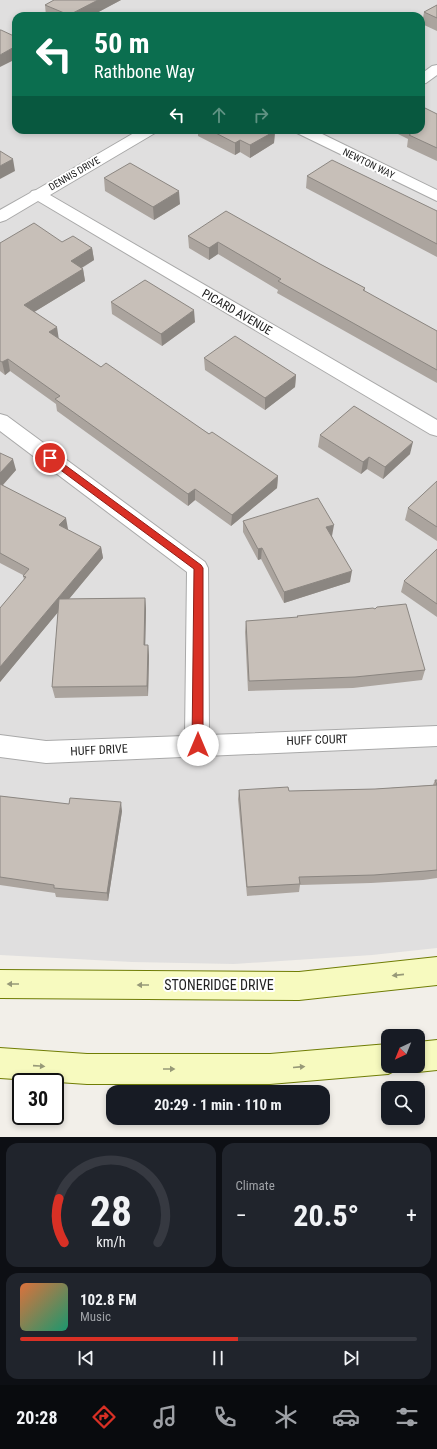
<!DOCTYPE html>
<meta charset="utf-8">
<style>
body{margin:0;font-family:"Roboto Condensed",sans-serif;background:#20242c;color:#f1f3f6;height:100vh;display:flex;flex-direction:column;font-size:15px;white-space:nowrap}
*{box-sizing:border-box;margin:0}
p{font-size:13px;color:#9ea1a6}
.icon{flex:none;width:22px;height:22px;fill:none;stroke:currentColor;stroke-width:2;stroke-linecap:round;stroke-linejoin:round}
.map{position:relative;height:1137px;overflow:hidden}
.panel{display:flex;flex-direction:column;gap:6px;padding:6px;background:#0d0f14;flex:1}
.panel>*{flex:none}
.banner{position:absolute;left:12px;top:12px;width:413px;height:122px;border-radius:12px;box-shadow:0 2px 6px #0003;background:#0b6e4f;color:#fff;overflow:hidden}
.needle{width:26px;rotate:223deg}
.tools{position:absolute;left:381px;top:1029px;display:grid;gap:8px}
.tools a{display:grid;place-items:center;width:44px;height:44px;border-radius:8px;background:#171b24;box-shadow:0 2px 6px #0003;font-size:20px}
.speed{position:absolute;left:12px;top:1073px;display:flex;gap:8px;font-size:20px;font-weight:700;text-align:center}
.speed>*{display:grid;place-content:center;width:52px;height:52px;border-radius:50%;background:#171b24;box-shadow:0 2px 6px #0003;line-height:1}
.speed .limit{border:2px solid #111;border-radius:6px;background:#fff;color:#111}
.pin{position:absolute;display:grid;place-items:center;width:34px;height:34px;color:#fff;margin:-17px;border:2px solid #fff;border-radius:50%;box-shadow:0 1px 4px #0007}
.me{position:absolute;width:44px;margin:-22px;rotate:0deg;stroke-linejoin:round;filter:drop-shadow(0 0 3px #0008)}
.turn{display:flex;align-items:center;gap:14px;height:84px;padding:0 16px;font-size:18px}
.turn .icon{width:52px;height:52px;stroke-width:2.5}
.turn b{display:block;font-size:28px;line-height:34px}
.lanes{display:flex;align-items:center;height:38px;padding:0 16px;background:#0003;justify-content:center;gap:20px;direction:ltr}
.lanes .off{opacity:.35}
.big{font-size:30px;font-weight:700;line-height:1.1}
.panel .tile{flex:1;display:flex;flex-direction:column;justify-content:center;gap:6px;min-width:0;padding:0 14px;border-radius:12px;background:#20242c}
.panel .dial{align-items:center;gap:0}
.dial svg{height:104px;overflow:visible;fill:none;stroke:#363941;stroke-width:7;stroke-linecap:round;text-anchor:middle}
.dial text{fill:#f1f3f6;stroke:none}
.song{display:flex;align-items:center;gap:12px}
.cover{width:48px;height:48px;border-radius:6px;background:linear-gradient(135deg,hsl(20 70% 55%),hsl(160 70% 35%))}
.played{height:4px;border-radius:2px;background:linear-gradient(90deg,#d93025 55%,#363941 55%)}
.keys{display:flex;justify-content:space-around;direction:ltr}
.heat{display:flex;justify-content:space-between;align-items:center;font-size:22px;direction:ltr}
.panel .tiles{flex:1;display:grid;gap:6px;grid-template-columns:1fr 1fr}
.tile:last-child{grid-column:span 2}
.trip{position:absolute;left:106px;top:1085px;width:224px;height:40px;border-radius:12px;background:#171b24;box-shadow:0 2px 6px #0003;font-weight:700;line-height:40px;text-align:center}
.tabs{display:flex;height:64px;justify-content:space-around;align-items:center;background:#090b0e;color:#9ea1a6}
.tabs .icon{width:28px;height:28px}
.tabs .current{color:#d93025}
.tabs b{font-size:18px;color:#f1f3f6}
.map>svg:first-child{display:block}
.residential{fill:#e0dfdf;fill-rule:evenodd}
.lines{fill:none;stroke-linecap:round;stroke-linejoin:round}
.street-casing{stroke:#a9a9a9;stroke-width:2}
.secondary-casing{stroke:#707d05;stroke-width:2}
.street{fill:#fff;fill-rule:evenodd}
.secondary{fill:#f7fabf;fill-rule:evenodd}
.wall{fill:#aba49e}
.shaded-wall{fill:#8b8681}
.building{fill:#c7bfb8;stroke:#8b8681}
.oneway{fill:#979978}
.route{fill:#d93025;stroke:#8d1f18}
.labels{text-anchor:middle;stroke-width:4;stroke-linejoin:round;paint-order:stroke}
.far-street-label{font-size:10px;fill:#222;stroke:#fff}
.street-label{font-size:12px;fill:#222;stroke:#fff}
.near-street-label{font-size:14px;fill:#222;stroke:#fff}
</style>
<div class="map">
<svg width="437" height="1137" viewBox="0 0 437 1137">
<rect width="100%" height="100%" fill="#f2efe9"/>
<path class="residential" d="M0,0h437v948l-65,7 -138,9 -102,-2 -132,-7zM16,16h405v114h-405z"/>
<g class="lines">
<defs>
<path id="street" d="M437,65v10l-11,8 -5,1v-10l11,-8z
M139,130h18l-2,3 -105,62 387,225v16l-7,-2 -392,-233 -32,19 -6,2v-12l30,-17 2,-2 4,-1z
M295,130h19l123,60v11l-140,-68z
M0,414l7,2 198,146 3,6 1,167 228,-9v20l-391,17 -46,-6v-22l46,6 139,-5 2,-164 -187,-141z"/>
<path id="secondary" d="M437,957v28l-138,15 -299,-2v-28l299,2z
M437,1040v30l-19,2 -10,-5 -1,-1h11v-24z
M388,1044v22h12l-2,3 -10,5 -118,10h-183l-87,-6v-30l87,6h183z"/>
</defs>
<use href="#street" class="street-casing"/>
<use href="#secondary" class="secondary-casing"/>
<use href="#street" class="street"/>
<use href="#secondary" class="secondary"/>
</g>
<path class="wall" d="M54,0h67l-30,16h-45l-1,-11z
M437,5v26l-15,-7 2,-12z
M437,114v47l-30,-14 1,-8 -18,-9h31z
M198,130h76l1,1 -1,12 -24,15 -10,-6 -5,3 -37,-19z
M307,176l130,35v46l-131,-69z
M104,178l76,26 -26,16 -49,-29z
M188,236l132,28 45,24v4l72,39v52l-160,-90 1,-3 -60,-36 -9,6 -20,-12z
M62,242l30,6 2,12 -12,8 1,1 2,12 -51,31 24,26 43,29 177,109 -1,12 -46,38 -36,-26 -7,6 -131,-95 -1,-7 -46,-33 -5,4 -5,-4v-128z
M111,302l84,20 -33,24 -50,-32z
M204,358l92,17 -1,12 -30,23 -60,-40z
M320,435l90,19 -27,25 -16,-10 -6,5 -43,-27z
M0,453l16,17 -13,15 64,45 34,17 2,11 -34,41 76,-1 1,11 -1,36h3l1,11 -1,40 -93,2 -3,-11 6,-75 -58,70v-74l24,-28 -1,-5 -23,-12z
M437,481v60l-32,-21 3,-12z
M243,521l89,15 18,46 -66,21 -23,-44 -3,1 -15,-28z
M437,549v68l-36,-25 3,-11z
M297,616l128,54 -3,10 -69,8 -105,3 -3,-59 1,-11 51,-3z
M435,780h2v98l-14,2 -52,3 -71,2 -1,7 -52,4 -9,-97 1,-9 50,1 86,-2 58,-4z
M0,796l122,15 -14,90 -52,-4 -1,-4 -55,-8z"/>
<path class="shaded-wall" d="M98,0h23l-30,16h-22v-1z
M424,33l-2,12h-1v-10z
M16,46v13l-16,8v-12z
M275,131l-1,12 -24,15v-13z
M240,140v12l-5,3v-12z
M13,159l2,12 -15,8v-13z
M179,191l1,13 -26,16 -1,-13z
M218,242v12l-9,6v-12z
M92,248l2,12 -21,13 -2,-12z
M83,269l2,12 -59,36 -2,-12z
M194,310l1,12 -33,24 -1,-12z
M57,327l2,13 -10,-8z
M8,359l2,12 -5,4 -3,-13z
M296,375l-1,12 -30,23v-12z
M413,442l-3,12 -27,25 2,-12z
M369,457l-2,12 -6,5 2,-12z
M13,459l3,11 -16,18v-15z
M278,476l-1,12 -46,38 1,-11z
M195,489v11l-7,6v-12z
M66,518l2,11 -7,8 -2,-12z
M334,525l-2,11 -7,3 1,-12z
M101,547l2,11 -103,124v-15z
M262,548l-1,11 -3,1v-11z
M352,571l-2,11 -66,21v-11z
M145,598l1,11 -1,47 -1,-11z
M148,645l1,11 -1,40 -1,-10z
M121,802l1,9 -14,90 -1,-8z"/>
<path class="building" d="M54,0h44l-29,15 -24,-10z
M437,5v13l-13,-6z
M0,30h1l15,7v9l-16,9z
M421,106l16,8v34l-28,-13 7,-5h5z
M210,130h64l1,1 -25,14 -10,-5 -5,3z
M0,151l13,8 -13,7z
M332,160l105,51v33l-130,-68z
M130,163l49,28 -26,16 -49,-29z
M226,211l94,53 45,24 -2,2 74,41v39l-159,-89 3,-2 -63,-37 -9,6 -21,-12z
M34,223l28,19 11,-6 19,12 -21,13 12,8 -59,36 33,22 -8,5 52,35 5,-4 103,71 3,-2 66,44 -46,39 -37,-26 -7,5 -133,-95 5,-3 -52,-37 -6,3 -2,-1v-118z
M145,280l49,30 -33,24 -50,-32z
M235,336l61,39 -31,23 -61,-40z
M354,406l59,36 -28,25 -16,-10 -6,5 -43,-27z
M0,453l13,6 -13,14z
M437,481v46l-29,-19z
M0,484l66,34 -7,7 42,22 -101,120v-59l26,-31 -3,-1 6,-7 -29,-16z
M318,498l16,27 -8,2 26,44 -68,21 -22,-44 -4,1 -15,-28z
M437,549v55l-33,-23z
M145,598l-1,47h4l-1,41 -95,1 7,-88z
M406,604l19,66 -70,7 -106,4 -3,-60 52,-4 -1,-1 76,-8 2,1 2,-2z
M435,780h2v90l-11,1 -52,4 -75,2 1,7 -53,3 -8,-97 49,-3 1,4 86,-2 62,-4z
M0,796l69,8 1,-6 51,4 -14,91 -53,-5v-3l-54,-8z"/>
<defs><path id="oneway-solid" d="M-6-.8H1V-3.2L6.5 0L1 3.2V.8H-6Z"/></defs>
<g class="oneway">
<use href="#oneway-solid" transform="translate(398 975) rotate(174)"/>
<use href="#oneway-solid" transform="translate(13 984) rotate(-180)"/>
<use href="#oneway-solid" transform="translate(143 985) rotate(-180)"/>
<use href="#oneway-solid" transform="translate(39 1066) rotate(4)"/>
<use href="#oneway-solid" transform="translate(299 1067) rotate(-5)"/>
<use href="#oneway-solid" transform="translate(169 1069)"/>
</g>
<path class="route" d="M50,454l151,111 2,3v177l-2,3 -3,2 -4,-2 -2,-3 2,-176 -147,-109 -2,-2 2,-3z"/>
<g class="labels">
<g class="far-street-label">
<text transform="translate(369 163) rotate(26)" y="4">NEWTON WAY</text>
<text transform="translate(74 173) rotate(-30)" y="4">DENNIS DRIVE</text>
</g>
<g class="street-label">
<text transform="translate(237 312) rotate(30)" y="4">PICARD AVENUE</text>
<text transform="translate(317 740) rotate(-2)" y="4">HUFF COURT</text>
<text transform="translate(99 750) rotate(-3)" y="4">HUFF DRIVE</text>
</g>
<g class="near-street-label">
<text x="219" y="990">STONERIDGE DRIVE</text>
</g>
</g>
</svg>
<div class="tools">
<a><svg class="needle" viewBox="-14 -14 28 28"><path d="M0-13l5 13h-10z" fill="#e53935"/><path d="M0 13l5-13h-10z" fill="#9ea1a6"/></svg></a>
<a><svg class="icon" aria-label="search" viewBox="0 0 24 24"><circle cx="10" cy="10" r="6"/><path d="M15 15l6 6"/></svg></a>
</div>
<div class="speed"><div class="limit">30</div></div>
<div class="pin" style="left:50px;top:458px;background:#d93025"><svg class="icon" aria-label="arrive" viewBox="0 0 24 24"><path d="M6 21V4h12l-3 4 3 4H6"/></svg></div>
<svg class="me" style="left:198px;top:745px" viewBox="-20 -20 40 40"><circle r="19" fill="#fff"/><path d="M0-13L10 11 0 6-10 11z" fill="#d93025"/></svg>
<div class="trip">20:29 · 1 min · 110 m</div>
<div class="banner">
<div class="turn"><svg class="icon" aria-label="left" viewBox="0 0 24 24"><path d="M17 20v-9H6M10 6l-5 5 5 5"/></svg><div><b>50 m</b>Rathbone Way</div></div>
<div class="lanes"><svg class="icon" aria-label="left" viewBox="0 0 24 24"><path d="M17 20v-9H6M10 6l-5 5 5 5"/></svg><svg class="icon off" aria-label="ahead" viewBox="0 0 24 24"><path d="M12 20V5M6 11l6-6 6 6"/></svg><svg class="icon off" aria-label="right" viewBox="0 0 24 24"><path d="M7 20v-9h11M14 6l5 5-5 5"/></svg></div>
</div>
</div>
<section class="panel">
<div class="tiles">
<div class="tile dial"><svg viewBox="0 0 100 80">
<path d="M14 69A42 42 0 1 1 86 69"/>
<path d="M14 69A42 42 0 0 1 10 35" stroke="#d93025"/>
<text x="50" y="56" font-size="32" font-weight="700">28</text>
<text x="50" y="72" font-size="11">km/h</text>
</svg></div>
<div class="tile"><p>Climate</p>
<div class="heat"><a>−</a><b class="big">20.5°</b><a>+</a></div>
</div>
<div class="tile">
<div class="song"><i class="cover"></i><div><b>102.8 FM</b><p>Music</p></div></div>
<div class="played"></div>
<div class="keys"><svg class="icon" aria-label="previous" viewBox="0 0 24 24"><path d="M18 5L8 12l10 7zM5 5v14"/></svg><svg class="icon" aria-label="pause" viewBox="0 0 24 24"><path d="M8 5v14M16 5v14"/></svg><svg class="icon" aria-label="next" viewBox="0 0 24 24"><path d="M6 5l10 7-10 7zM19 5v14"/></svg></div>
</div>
</div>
</section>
<nav class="tabs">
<b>20:28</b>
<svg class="icon current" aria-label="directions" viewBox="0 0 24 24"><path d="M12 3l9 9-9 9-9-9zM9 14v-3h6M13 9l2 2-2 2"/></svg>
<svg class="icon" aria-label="music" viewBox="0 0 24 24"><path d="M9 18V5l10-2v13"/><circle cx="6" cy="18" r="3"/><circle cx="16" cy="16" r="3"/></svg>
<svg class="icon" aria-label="phone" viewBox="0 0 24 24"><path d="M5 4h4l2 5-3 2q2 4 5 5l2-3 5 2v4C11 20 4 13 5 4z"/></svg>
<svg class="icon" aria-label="climate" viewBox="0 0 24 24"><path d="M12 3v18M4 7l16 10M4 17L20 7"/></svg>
<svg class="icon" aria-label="car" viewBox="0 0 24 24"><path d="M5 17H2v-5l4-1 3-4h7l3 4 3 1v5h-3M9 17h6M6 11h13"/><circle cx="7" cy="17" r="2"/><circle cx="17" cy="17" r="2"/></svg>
<svg class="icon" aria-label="filters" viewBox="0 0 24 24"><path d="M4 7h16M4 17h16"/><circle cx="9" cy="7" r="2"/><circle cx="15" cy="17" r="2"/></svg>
</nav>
